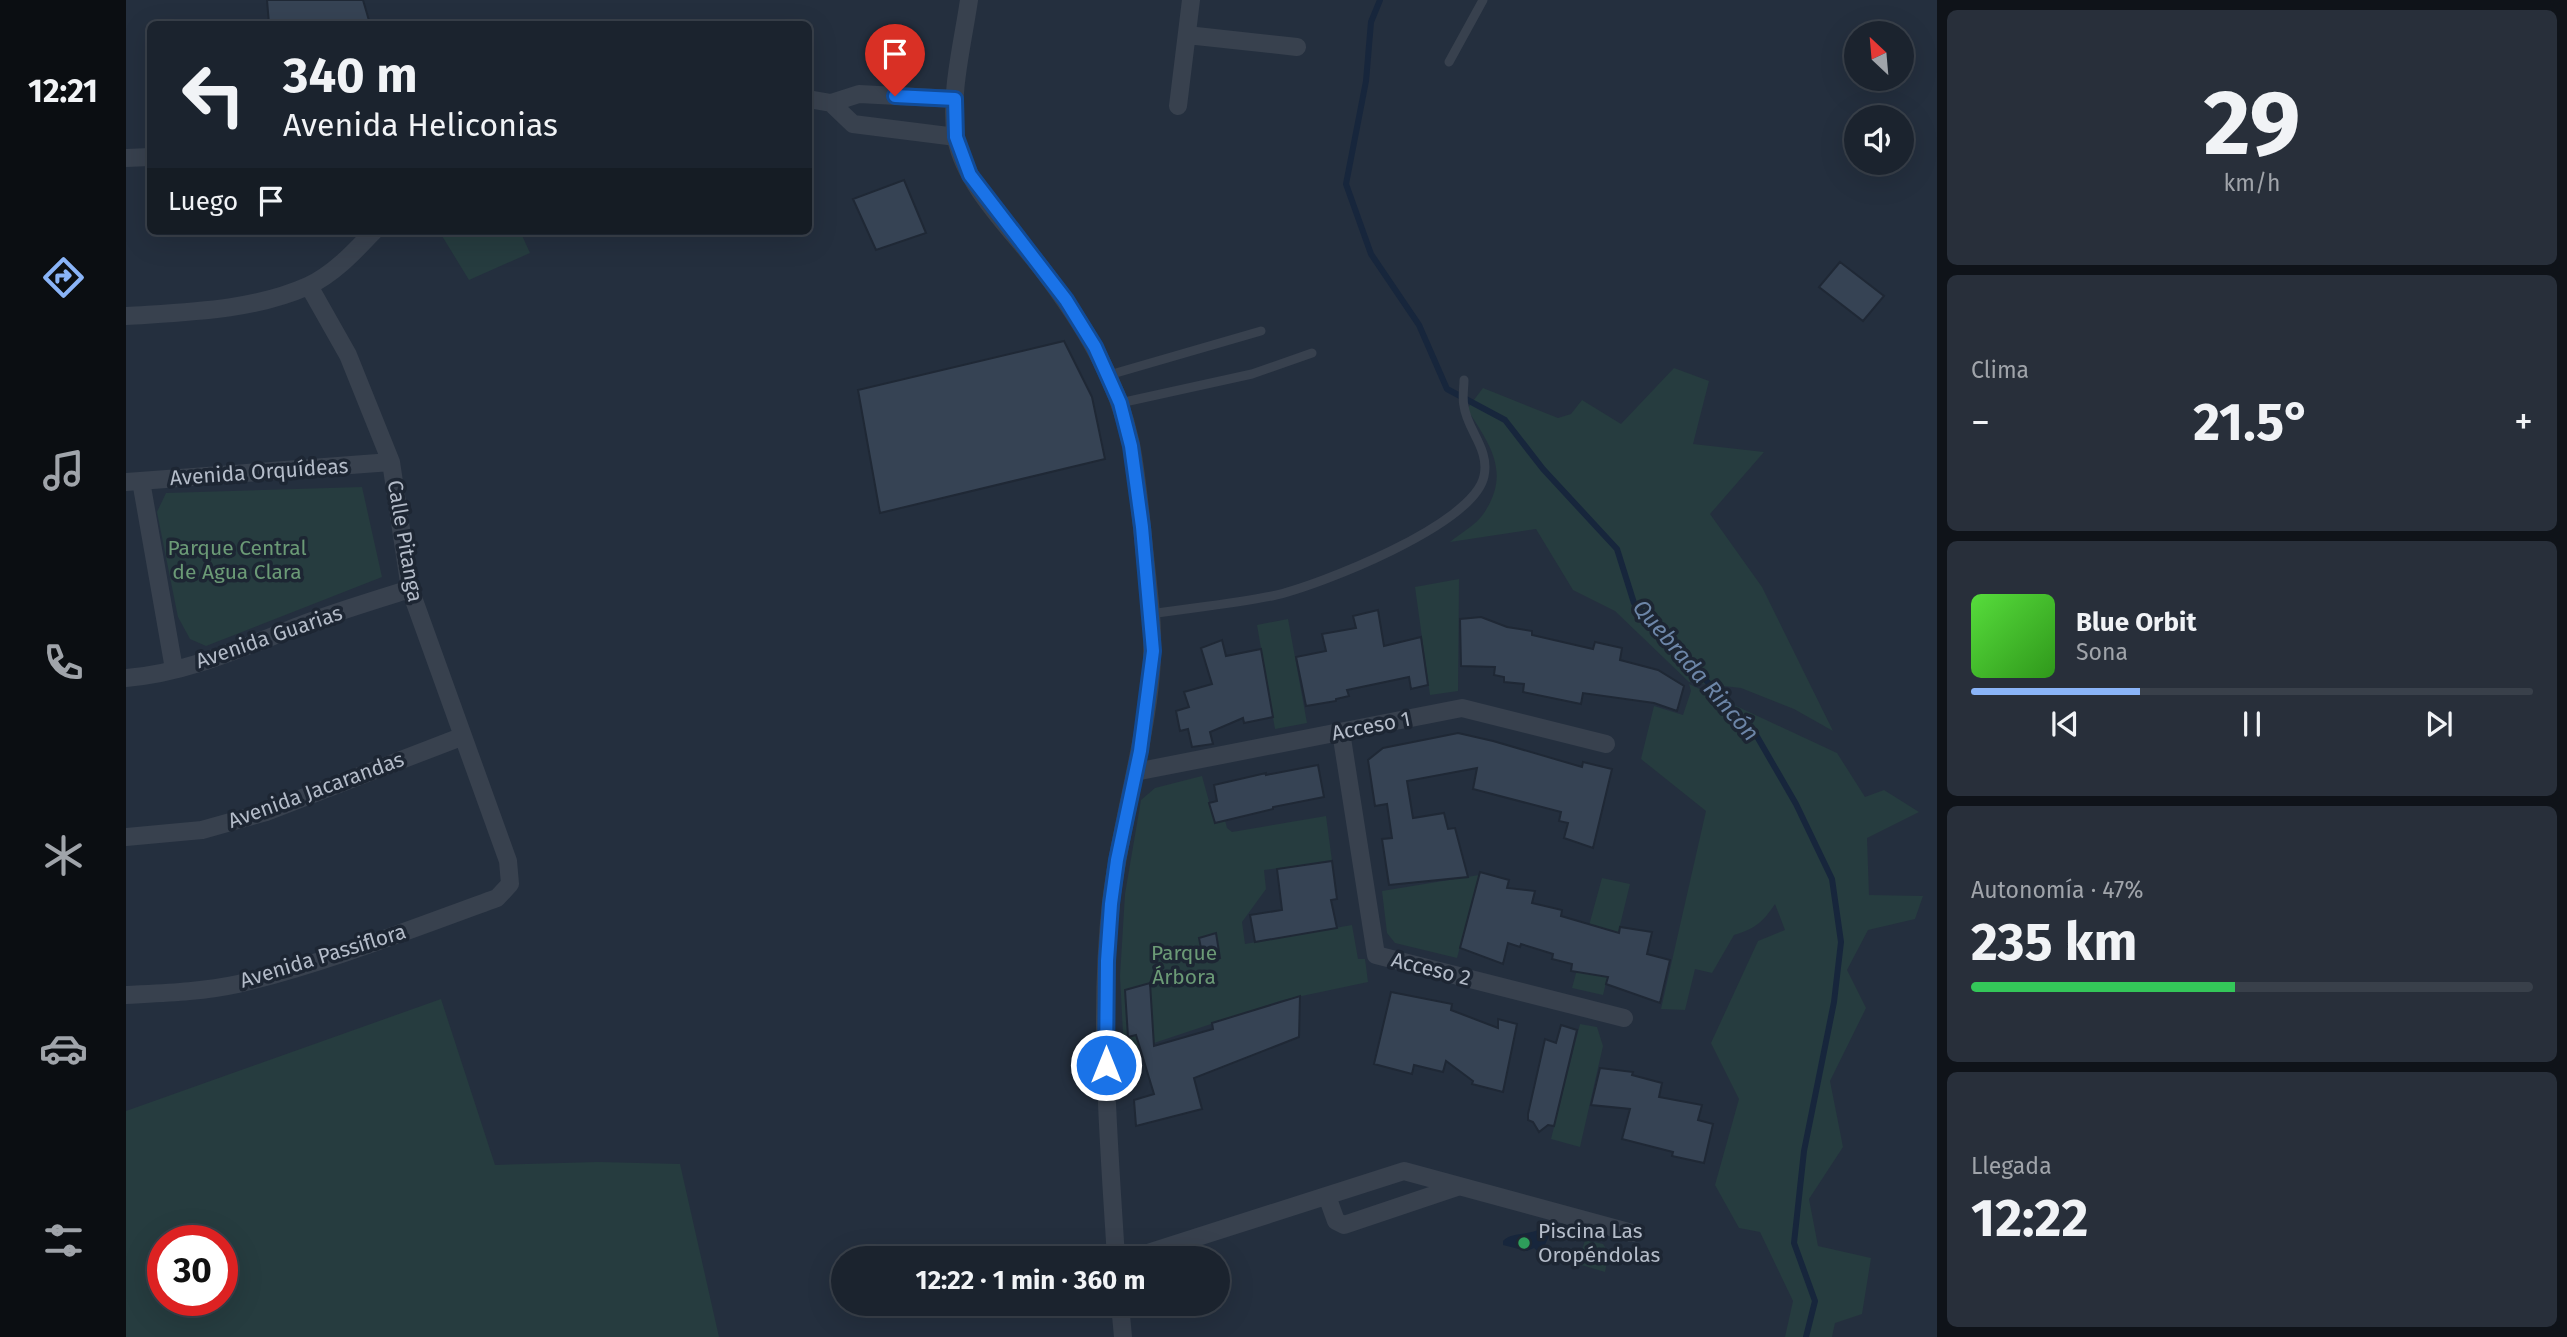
<!DOCTYPE html>
<html lang="es">
<meta charset="utf-8">
<style>
body{margin:0;font-family:"Fira Sans",sans-serif;background:#282f3a;color:#f1f3f6;height:100vh;display:flex;flex-direction:column;font-size:26px;white-space:nowrap}
*{box-sizing:border-box;margin:0}
p{font-size:23px;color:#a0a4aa}
.icon{flex:none;width:38px;height:38px;fill:none;stroke:currentColor;stroke-width:2;stroke-linecap:round;stroke-linejoin:round}
.map{position:relative;flex:1;overflow:hidden}
.sheet{display:flex;flex-direction:column;gap:10px;padding:10px;background:#0f1319;width:630px}
.sheet>*{flex:none}
.guide{position:absolute;left:21px;top:21px;width:665px;height:214px;border-radius:10px;box-shadow:0 7px 28px #0002,0 0 0 2px #39404a;background:#1b232e;color:#f1f3f6;overflow:hidden}
.needle{width:46px;rotate:334deg}
.controls{position:absolute;left:1718px;top:21px;display:grid;gap:14px}
.controls a{display:grid;place-items:center;width:70px;height:70px;border-radius:50%;background:#1b232e;box-shadow:0 7px 28px #0002,0 0 0 2px #39404a;font-size:35px}
.speed{position:absolute;left:21px;top:1225px;display:flex;gap:14px;font-size:35px;font-weight:700;text-align:center}
.speed>*{display:grid;place-content:center;width:91px;height:91px;border-radius:50%;background:#1b232e;box-shadow:0 7px 28px #0002,0 0 0 2px #39404a;line-height:1}
.speed .limit{border:10px solid #d22;background:#fff;color:#111}
.pin{position:absolute;display:grid;place-items:center;width:60px;height:60px;color:#fff;margin:-72px -30px;border-radius:50% 50% 50% 0;rotate:-45deg;box-shadow:0 0 7px #0007}
.pin .icon{rotate:45deg}
.me{position:absolute;width:77px;margin:-38px;rotate:0deg;stroke-linejoin:round;filter:drop-shadow(0 0 5px #0008)}
.turn{display:flex;align-items:center;gap:24px;height:147px;padding:0 21px;font-size:32px}
.turn .icon{width:91px;height:91px;stroke-width:2.5}
.turn b{display:block;font-size:49px;line-height:60px}
.then{display:flex;align-items:center;height:66px;padding:0 21px;background:#0003;gap:14px;font-size:26px}
.big{font-size:52px;font-weight:700;line-height:1.1}
.sheet .tile{flex:1;display:flex;flex-direction:column;justify-content:center;gap:10px;min-width:0;padding:0 24px;border-radius:10px;background:#282f3a}
.sheet .dial{align-items:center;gap:0}
.dial b{font-size:91px;line-height:1}
.song{display:flex;align-items:center;gap:21px}
.cover{width:84px;height:84px;border-radius:10px;background:linear-gradient(135deg,hsl(110 70% 55%),hsl(110 70% 35%))}
.played{height:7px;border-radius:4px;background:linear-gradient(90deg,#8ab4f8 30%,#39404a 30%)}
.keys{display:flex;justify-content:space-around;direction:ltr}
.heat{display:flex;justify-content:space-between;align-items:center;font-size:38px;direction:ltr}
.charge{height:10px;border-radius:5px;background:linear-gradient(90deg,#34c759 47%,#39404a 0)}
.trip{position:absolute;left:705px;top:1246px;width:399px;height:70px;border-radius:35px;background:#1b232e;box-shadow:0 7px 28px #0002,0 0 0 2px #39404a;font-weight:700;line-height:70px;text-align:center}
main{display:flex;flex:1;min-height:0}
.menu{display:flex;flex-direction:column;width:126px;justify-content:space-around;align-items:center;background:#0b0e12;color:#a0a4aa}
.menu .icon{width:49px;height:49px}
.menu .active{color:#8ab4f8}
.menu b{font-size:32px;color:#f1f3f6}
.map>svg:first-child{display:block}
.green{fill:#263c3f;fill-rule:evenodd}
.water{fill:#17263c}
.lines{fill:none;stroke-linecap:round;stroke-linejoin:round}
.stream{stroke:#17263c;stroke-width:6}
.building{fill:#364354;stroke:#1f2835;stroke-width:2}
.lane{stroke:#38414e;stroke-width:9}
.street{stroke:#38414e;stroke-width:18}
.route-casing{stroke:#114b97;stroke-width:18}
.route{stroke:#1a73e8;stroke-width:12}
.leisure-dot{fill:#2e9e5b;stroke:#1d2633;stroke-width:2.5}
.labels{text-anchor:middle;stroke-width:7;stroke-linejoin:round;paint-order:stroke}
.street-label{font-size:21px;fill:#b4bcc9;stroke:#1d2633}
.park-label{font-size:21px;fill:#6b9a76;stroke:#1d2633}
.poi-label{font-size:21px;fill:#b4bcc9;stroke:#1d2633;text-anchor:start}
.water-label{font-size:23px;font-style:italic;fill:#6d86a8;stroke:#1d2633}
</style>
<main>
<nav class="menu">
<b>12:21</b>
<svg class="icon active" aria-label="directions" viewBox="0 0 24 24"><path d="M12 3l9 9-9 9-9-9zM9 14v-3h6M13 9l2 2-2 2"/></svg>
<svg class="icon" aria-label="music" viewBox="0 0 24 24"><path d="M9 18V5l10-2v13"/><circle cx="6" cy="18" r="3"/><circle cx="16" cy="16" r="3"/></svg>
<svg class="icon" aria-label="phone" viewBox="0 0 24 24"><path d="M5 4h4l2 5-3 2q2 4 5 5l2-3 5 2v4C11 20 4 13 5 4z"/></svg>
<svg class="icon" aria-label="climate" viewBox="0 0 24 24"><path d="M12 3v18M4 7l16 10M4 17L20 7"/></svg>
<svg class="icon" aria-label="car" viewBox="0 0 24 24"><path d="M5 17H2v-5l4-1 3-4h7l3 4 3 1v5h-3M9 17h6M6 11h13"/><circle cx="7" cy="17" r="2"/><circle cx="17" cy="17" r="2"/></svg>
<svg class="icon" aria-label="filters" viewBox="0 0 24 24"><path d="M4 7h16M4 17h16"/><circle cx="9" cy="7" r="2"/><circle cx="15" cy="17" r="2"/></svg>
</nav>
<div class="map">
<svg width="1811" height="1337" viewBox="0 0 1811 1337">
<rect width="100%" height="100%" fill="#242f3e"/>
<path class="green" d="M313,231h81l10,22 -61,27z
M1548,368l35,13 -16,63 71,8 -54,62 52,73 71,144 -39,-22 -53,-21 -52,-6 -74,-71 -42,-21 -37,-61 -86,13c11,-9 27,-18 34,-29 27,-41 6,-68 -17,-104l16,-21 75,30 13,-4 11,-14 39,24z
M236,487l20,90 -176,69 -16,-7 -12,-22 -21,-105 9,-19z
M1333,579l-1,112 -28,4 -15,-108z
M1162,619l19,104 -32,6 -18,-104z
M1563,684l148,69 28,44 19,-7 35,22 -52,26 2,57 54,1 -8,23 -47,11 -21,40 19,38 -36,73 13,66 -34,52 9,47 53,12 -9,56 -27,9 -3,14h-47l8,-36 -33,-69 -21,-4 -24,-43 24,-86 -28,-56 47,-102 27,-11 -10,-26c-13,19 -19,24 -41,31l-22,38 -17,-4 -10,41 -24,-1 45,-198 -65,-52 13,-53 29,9 8,-24z
M1076,776l13,47 10,-3 2,8 5,4 94,-16 6,45 -68,9 2,19 -24,33 3,22 107,-19 6,34h7l3,23 -85,18 -159,53 -4,-77 5,-82 16,-94 14,-12z
M1353,875l-22,83 -62,-15 -8,-10 -5,-42z
M1476,878l28,6 -27,111 -31,-7z
M315,999l54,166 103,-3 82,2 39,173h-593v-226zM37,1241h59v59h-59z
M1454,1024l17,3 6,19 -23,101 -29,-8z
M1459,1240l18,4 6,9 -4,19 -27,-8z"/>
<path class="water" d="M1414,1229l6,1 3,6 -8,18 -7,-6 -7,3 -24,-6v-4c8,-9 22,-5 37,-12z"/>
<g class="lines">
<path class="stream" d="M1254,0l-9,22 -5,59 -20,103 25,70 48,71 28,64 58,31 38,49 74,80 17,54 121,130 41,71 36,75 9,63 -7,60 -30,149 -10,92 21,58 -9,36"/>
</g>
<path class="building" d="M141,0h96l7,24h-101z
M778,180l22,53 -50,17 -23,-51z
M1714,262l44,34 -21,25 -44,-34z
M938,341l28,56 13,62 -225,54 -22,-123z
M1252,610l6,36 37,-9 7,48 -17,4 -2,-12 -62,13 2,6 -13,3v2l-30,5 -10,-49 30,-6 -4,-17 34,-6 -3,-12z
M1355,617l26,10 25,4v4l61,14 2,-7 27,6 -2,12 38,10 26,16 -7,25 -23,-8 -71,-10 -2,11 -58,-12 1,-8 -20,-2v-5l-10,-2 1,-8 -34,-1 -1,-47z
M1096,640l4,16 35,-7 12,68 -29,6 -1,-5 -33,14 3,12 -21,3 -4,-18 -8,2 -4,-20 13,-4 -5,-15 28,-8 -11,-36z
M1332,733l35,8 89,26 1,-5 29,7 -19,79 -29,-10 4,-15 -9,-2 2,-9 -88,-23 4,-21 -70,13 6,37 31,-5 4,16 7,-1 13,49 -79,8 -7,-46 10,-1 -5,-34 -12,2 -7,-46 15,-12z
M1192,765l6,32 -51,10v2l-58,14 -6,-20 8,-2 -3,-16 52,-12v2z
M1206,861l5,38 -6,1 6,28 -82,14 -5,-27 32,-5 -5,-41z
M1354,872l29,8 -2,8 28,3 -3,12 30,7 -1,6 58,17 1,-6 32,5 -5,22 23,6 -10,43 -54,-19 2,-7 -37,-6 1,-7 -20,-5 1,-5 -32,-10 -1,3 -12,-4 -5,21 -43,-16z
M1090,933l4,25 -17,1 -4,-21z
M1024,983l4,63 59,-17 -1,-6 88,-27 -1,41 -105,41 8,31 -66,17 -2,-26 20,-6 -18,-59 -8,2 -3,-47z
M1265,992l61,12 -1,6 47,18v-9l19,5 -14,68 -31,-8 1,-3 -27,-20 -3,11 -29,-7 -2,9 -38,-10z
M1435,1025l16,5 -23,96 -6,-1 -9,7 -6,-10 -5,-2v-6l17,-75 11,4z
M1474,1068l33,4 -1,3 30,8 -3,14 43,8 -4,15 15,4 -9,39 -32,-7 1,-4 -51,-13 8,-30 -39,-4z"/>
<g class="lines">
<path class="lane" d="M1323,62l34,-62
M983,375l152,-44
M994,403l132,-29 60,-21
M1025,614c40,-6 81,-10 121,-18 46,-10 202,-71 212,-120 6,-27 -17,-46 -20,-70 -2,-8 0,-18 0,-26"/>
<path class="street" d="M843,0c-6,42 -20,96 -13,138 9,48 57,93 86,131 41,54 75,109 89,175 7,37 10,75 14,112 4,39 10,78 6,118 -7,77 -31,151 -40,228 -13,118 -2,239 5,356
M1061,35l110,12
M682,99l23,4 28,-9 96,5
M705,103l22,21 103,13
M1052,106l13,-106
M0,158l24,-1
M0,316c60,-4 126,-5 182,-30 26,-12 47,-35 66,-55
M15,481l33,188
M0,482l265,-20
M0,678c65,-5 126,-35 186,-57 33,-12 66,-22 98,-32
M1215,732l35,223 248,63
M1009,772l327,-64 144,36
M0,837l76,-7 64,-18 195,-75
M0,995c37,-2 75,-3 112,-11 85,-20 176,-56 259,-86l13,-14 -2,-23 -98,-272 -19,-127 -43,-107 -39,-69
M1201,1196l9,25 8,4 113,-38
M1006,1258l272,-87 228,62
M994,1304l3,33"/>
</g>
<g class="lines">
<defs>
<path id="route" d="M769,96l60,3 1,38 14,38 96,125 29,47 25,56 11,43 11,81 11,124 -13,100 -23,109 -6,44 -4,57 -1,104"/>
</defs>
<use href="#route" class="route-casing"/>
<use href="#route" class="route"/>
</g>
<circle class="leisure-dot" cx="1398" cy="1243" r="7"/>
<g class="labels">
<g class="street-label">
<text transform="translate(133 472) rotate(-4)" y="7">Avenida Orquídeas</text>
<text transform="translate(279 541) rotate(80)" y="7">Calle Pitanga</text>
<text transform="translate(143 637) rotate(-19)" y="7">Avenida Guarias</text>
<text transform="translate(1245 726) rotate(-11)" y="7">Acceso 1</text>
<text transform="translate(190 790) rotate(-20)" y="7">Avenida Jacarandas</text>
<text transform="translate(197 956) rotate(-17)" y="7">Avenida Passiflora</text>
<text transform="translate(1305 969) rotate(14)" y="7">Acceso 2</text>
</g>
<g class="park-label">
<text x="111" y="555">Parque Central<tspan x="111" dy="24">de Agua Clara</tspan></text>
<text x="1058" y="960">Parque<tspan x="1058" dy="24">Árbora</tspan></text>
</g>
<g class="poi-label">
<text x="1412" y="1238">Piscina Las<tspan x="1412" dy="24">Oropéndolas</tspan></text>
</g>
<g class="water-label">
<text transform="translate(1570 670) rotate(49)" y="8">Quebrada Rincón</text>
</g>
</g>
</svg>
<div class="controls">
<a><svg class="needle" viewBox="-14 -14 28 28"><path d="M0-13l5 13h-10z" fill="#e53935"/><path d="M0 13l5-13h-10z" fill="#a0a4aa"/></svg></a>
<a><svg class="icon" aria-label="sound" viewBox="0 0 24 24"><path d="M4 9h4l5-4v14l-5-4H4zM17 9q2 3 0 6"/></svg></a>
</div>
<div class="speed"><div class="limit">30</div></div>
<div class="pin" style="left:769px;top:96px;background:#d93025"><svg class="icon" aria-label="arrive" viewBox="0 0 24 24"><path d="M6 21V4h12l-3 4 3 4H6"/></svg></div>
<svg class="me" style="left:980px;top:1065px" viewBox="-20 -20 40 40"><circle r="17" fill="#1a73e8" stroke="#fff" stroke-width="3"/><path d="M0-11L8 9 0 5-8 9z" fill="#fff"/></svg>
<div class="trip">12:22 · 1 min · 360 m</div>
<div class="guide">
<div class="turn"><svg class="icon" aria-label="left" viewBox="0 0 24 24"><path d="M17 20v-9H6M10 6l-5 5 5 5"/></svg><div><b>340 m</b>Avenida Heliconias</div></div>
<div class="then">Luego<svg class="icon" aria-label="arrive" viewBox="0 0 24 24"><path d="M6 21V4h12l-3 4 3 4H6"/></svg></div>
</div>
</div>
<section class="sheet">
<div class="tile dial"><b>29</b><p>km/h</p></div>
<div class="tile"><p>Clima</p>
<div class="heat"><a>−</a><b class="big">21.5°</b><a>+</a></div>
</div>
<div class="tile">
<div class="song"><i class="cover"></i><div><b>Blue Orbit</b><p>Sona</p></div></div>
<div class="played"></div>
<div class="keys"><svg class="icon" aria-label="previous" viewBox="0 0 24 24"><path d="M18 5L8 12l10 7zM5 5v14"/></svg><svg class="icon" aria-label="pause" viewBox="0 0 24 24"><path d="M8 5v14M16 5v14"/></svg><svg class="icon" aria-label="next" viewBox="0 0 24 24"><path d="M6 5l10 7-10 7zM19 5v14"/></svg></div>
</div>
<div class="tile"><p>Autonomía · 47%</p><b class="big">235 km</b><div class="charge"></div></div>
<div class="tile"><p>Llegada</p><b class="big">12:22</b></div>
</section>
</main>
